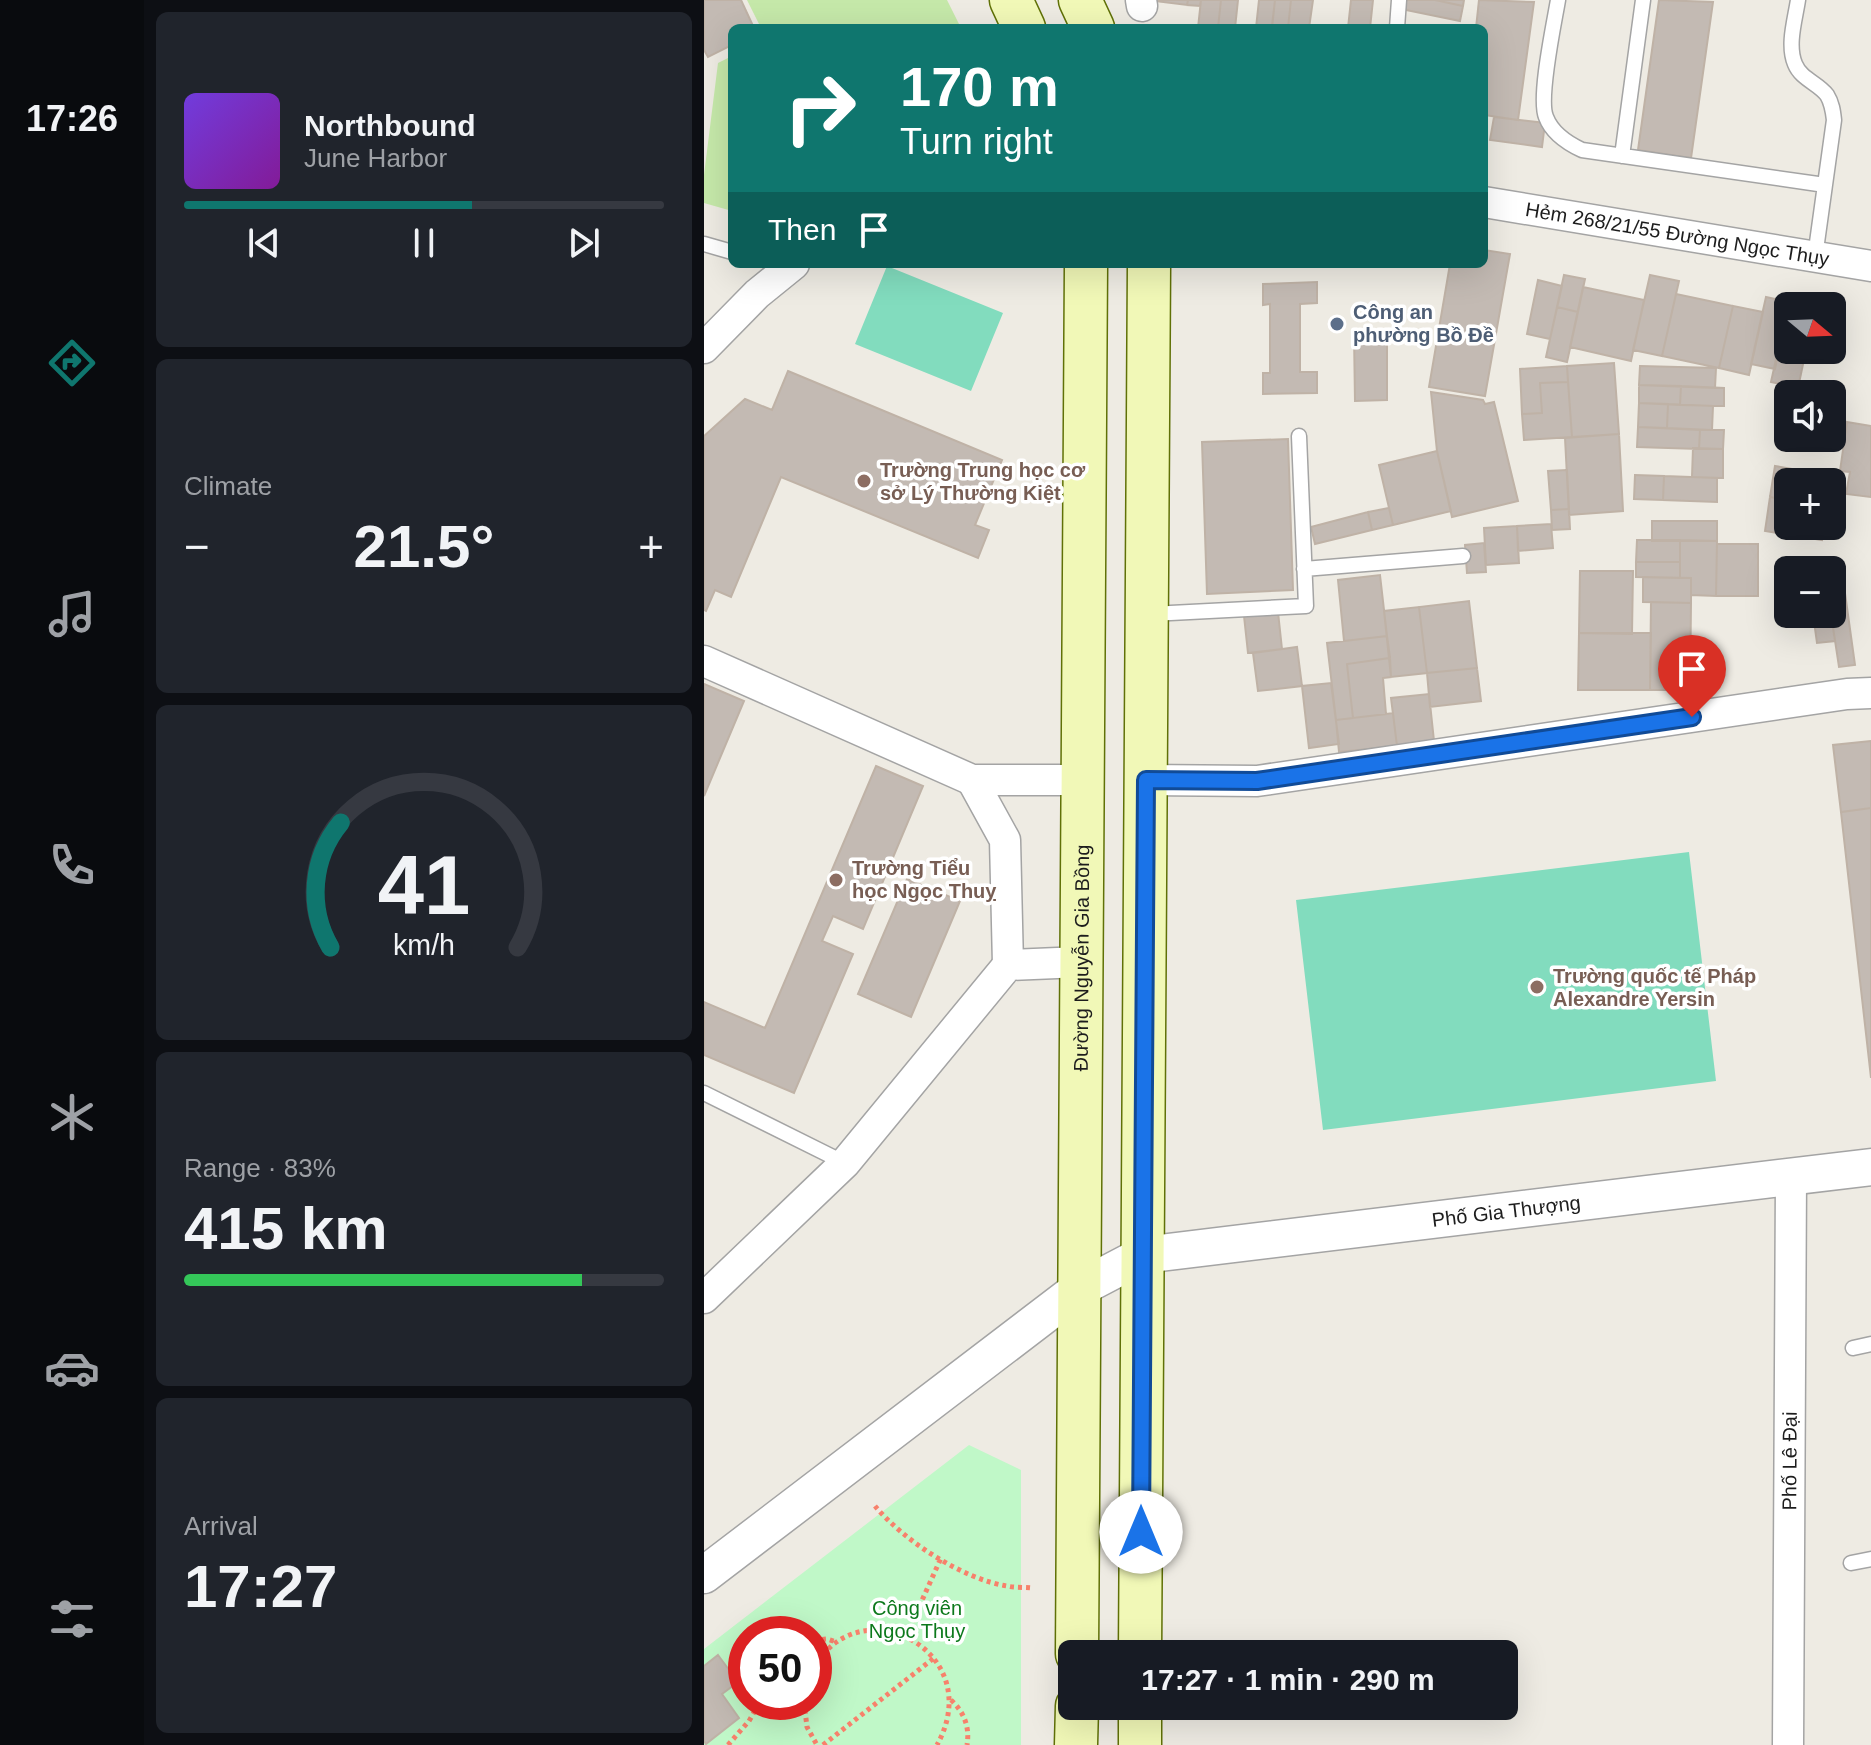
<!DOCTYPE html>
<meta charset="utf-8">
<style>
body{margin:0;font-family:Helvetica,sans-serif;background:#20242c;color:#f1f3f6;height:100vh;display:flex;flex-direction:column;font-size:30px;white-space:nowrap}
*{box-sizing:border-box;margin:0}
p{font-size:26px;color:#9ea1a6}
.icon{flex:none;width:44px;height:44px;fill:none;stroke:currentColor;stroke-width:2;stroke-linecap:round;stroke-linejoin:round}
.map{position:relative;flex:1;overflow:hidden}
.drawer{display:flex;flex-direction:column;gap:12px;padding:12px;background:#0d0f14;width:560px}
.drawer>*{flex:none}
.top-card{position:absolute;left:24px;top:24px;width:760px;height:244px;border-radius:12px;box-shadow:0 8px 32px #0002;background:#0f766e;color:#fff;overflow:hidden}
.needle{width:52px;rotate:109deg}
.buttons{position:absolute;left:1070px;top:292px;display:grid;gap:16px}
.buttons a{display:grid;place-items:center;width:72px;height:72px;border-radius:12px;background:#171b24;box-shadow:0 8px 32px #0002;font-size:40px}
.speed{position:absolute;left:24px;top:1616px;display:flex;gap:16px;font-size:40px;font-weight:700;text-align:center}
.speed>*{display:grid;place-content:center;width:104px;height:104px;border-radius:50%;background:#171b24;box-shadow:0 8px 32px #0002;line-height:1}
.speed .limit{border:12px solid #d22;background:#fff;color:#111}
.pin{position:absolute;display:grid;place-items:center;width:68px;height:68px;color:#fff;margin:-82px -34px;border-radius:50% 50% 50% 0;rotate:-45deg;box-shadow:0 0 8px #0007}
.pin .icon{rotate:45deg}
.me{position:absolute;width:88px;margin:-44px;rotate:0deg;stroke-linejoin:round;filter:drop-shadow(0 0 6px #0008)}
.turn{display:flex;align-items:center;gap:28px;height:168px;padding:0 40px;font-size:36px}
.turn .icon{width:104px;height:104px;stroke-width:2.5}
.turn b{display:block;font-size:56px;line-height:68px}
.then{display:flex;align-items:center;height:76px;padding:0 40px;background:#0003;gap:16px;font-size:30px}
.big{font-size:60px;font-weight:700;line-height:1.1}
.drawer .widget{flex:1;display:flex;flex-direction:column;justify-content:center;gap:12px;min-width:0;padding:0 28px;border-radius:12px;background:#20242c}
.drawer .dial{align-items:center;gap:0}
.dial svg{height:208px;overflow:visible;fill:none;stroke:#363941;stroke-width:7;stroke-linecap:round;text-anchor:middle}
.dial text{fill:#f1f3f6;stroke:none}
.song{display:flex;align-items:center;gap:24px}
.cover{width:96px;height:96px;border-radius:12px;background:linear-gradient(135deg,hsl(260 70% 55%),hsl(290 70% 35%))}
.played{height:8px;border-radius:4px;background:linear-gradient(90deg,#0f766e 60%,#363941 60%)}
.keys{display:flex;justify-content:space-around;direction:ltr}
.heat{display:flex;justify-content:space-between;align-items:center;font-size:44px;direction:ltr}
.charge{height:12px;border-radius:6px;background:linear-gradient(90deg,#34c759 83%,#363941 0)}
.trip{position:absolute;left:354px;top:1640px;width:460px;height:80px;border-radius:12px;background:#171b24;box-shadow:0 8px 32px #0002;font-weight:700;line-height:80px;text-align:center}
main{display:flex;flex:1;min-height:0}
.tab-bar{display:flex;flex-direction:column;width:144px;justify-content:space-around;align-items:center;background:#090b0e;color:#9ea1a6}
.tab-bar .icon{width:56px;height:56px}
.tab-bar .on{color:#0f766e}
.tab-bar b{font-size:36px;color:#f1f3f6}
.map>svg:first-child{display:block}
.grass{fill:#c5e8a9}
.park{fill:#c0f8c8;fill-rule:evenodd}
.pitch{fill:#82dcbe}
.building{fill:#c3bab3;stroke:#bfb2a6;stroke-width:2}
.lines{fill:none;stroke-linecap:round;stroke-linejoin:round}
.service-casing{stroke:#a4a4a4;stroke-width:17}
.minor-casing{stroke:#a4a4a4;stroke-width:33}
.tertiary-casing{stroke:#a4a4a4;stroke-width:39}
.secondary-casing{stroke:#607107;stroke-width:45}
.path{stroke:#f7816b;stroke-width:5;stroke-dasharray:4 4;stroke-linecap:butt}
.service{stroke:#fff;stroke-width:14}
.minor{stroke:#fff;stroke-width:30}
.tertiary{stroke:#fff;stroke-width:36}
.secondary{stroke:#f1f8b7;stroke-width:42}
.route-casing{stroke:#114b97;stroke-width:20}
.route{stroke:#1a73e8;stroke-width:14}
.service-dot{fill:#5c6f8a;stroke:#fff;stroke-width:3}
.education-dot{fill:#8d6e63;stroke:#fff;stroke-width:3}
.labels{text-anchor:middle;stroke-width:7;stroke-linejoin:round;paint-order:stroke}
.street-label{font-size:20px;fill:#1d1d1d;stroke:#fff}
.service-label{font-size:20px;font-weight:bold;fill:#4e5e75;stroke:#fff;text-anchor:start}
.education-label{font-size:20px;font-weight:bold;fill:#785e54;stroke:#fff;text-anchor:start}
.park-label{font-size:20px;fill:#0d791c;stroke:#fff}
</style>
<main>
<nav class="tab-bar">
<b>17:26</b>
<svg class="icon on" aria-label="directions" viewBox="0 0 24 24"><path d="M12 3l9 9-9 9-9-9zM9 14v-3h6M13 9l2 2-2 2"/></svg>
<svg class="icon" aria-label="music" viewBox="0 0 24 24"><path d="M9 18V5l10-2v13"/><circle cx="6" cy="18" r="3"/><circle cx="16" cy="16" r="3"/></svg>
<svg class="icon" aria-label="phone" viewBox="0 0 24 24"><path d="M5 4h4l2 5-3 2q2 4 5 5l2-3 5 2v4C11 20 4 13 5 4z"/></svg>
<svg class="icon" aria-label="climate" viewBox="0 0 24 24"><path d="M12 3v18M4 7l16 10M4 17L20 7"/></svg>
<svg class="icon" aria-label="car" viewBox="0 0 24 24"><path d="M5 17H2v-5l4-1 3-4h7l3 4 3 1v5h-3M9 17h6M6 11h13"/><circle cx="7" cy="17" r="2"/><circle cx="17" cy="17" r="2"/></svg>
<svg class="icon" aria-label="filters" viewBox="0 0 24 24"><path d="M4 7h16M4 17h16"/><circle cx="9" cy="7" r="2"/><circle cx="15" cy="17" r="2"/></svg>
</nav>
<section class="drawer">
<div class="widget">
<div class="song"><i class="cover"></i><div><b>Northbound</b><p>June Harbor</p></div></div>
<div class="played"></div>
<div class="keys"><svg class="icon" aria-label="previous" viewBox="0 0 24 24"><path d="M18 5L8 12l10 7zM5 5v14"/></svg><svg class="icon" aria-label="pause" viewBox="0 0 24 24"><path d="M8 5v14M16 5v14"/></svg><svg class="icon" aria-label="next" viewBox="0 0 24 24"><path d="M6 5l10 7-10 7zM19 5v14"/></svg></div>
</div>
<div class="widget"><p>Climate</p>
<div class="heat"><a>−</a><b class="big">21.5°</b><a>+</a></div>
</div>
<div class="widget dial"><svg viewBox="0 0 100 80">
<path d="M14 69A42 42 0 1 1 86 69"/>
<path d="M14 69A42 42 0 0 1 18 21" stroke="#0f766e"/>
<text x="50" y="56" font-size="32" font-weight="700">41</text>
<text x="50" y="72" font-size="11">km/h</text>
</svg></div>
<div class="widget"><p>Range · 83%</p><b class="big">415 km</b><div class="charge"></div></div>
<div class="widget"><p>Arrival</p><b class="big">17:27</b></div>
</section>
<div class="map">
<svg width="1167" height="1745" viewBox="0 0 1167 1745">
<rect width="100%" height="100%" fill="#eeebe3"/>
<path class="grass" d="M43,0h200l14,28h-200z
M28,56v155l-28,-8v-28l14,-112z"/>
<path class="park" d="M265,1445l52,25v275h-317v-96zM42,1634h68v68h-68z"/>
<path class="pitch" d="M183,266l116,47 -32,78 -116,-47z
M985,852l27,229 -393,49 -27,-230z"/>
<path class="building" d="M0,0h37l13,28h-22v17l-24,12 -4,-7z
M443,0h41l-1,5z
M484,0h13l-1,6 -13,-1z
M497,0h20l-3,28h-20z
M517,0h17l-3,28h-17z
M555,0h16l-3,28h-16z
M571,0h16l-3,28 -16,-2z
M587,0h22l-4,28h-21z
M647,0h22l-3,28h-22z
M698,0h33l28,6 -3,15 -59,-12z
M731,0h29l-1,6z
M775,0l55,2 -16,118 -34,-5v-87h-8z
M955,0l54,2 -22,156 -53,-8z
M790,117l51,6 -3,24 -52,-7z
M780,250l26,4 -25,142 -56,-9 21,-123h34z
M860,275l21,4 -7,33 -21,-5z
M946,275l29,6 -17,75 -29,-6z
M834,280l24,6 -12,53 -23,-5z
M613,282v21l-17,1v68h17v21l-54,1v-21h7v-69l-7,1v-21z
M879,287l61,13 -13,61 -61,-14z
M972,294l57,12 -14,62 -57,-12z
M1062,297l23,5 -14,67 -24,-5z
M1029,306l30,6 -14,63 -30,-7z
M853,307l21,5 -11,50 -21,-5z
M1080,323l4,1v26h18l-8,38 -27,-6z
M650,334h33v66l-32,1z
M910,363l5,71 -47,3 -5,-71z
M863,366l1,16 -28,1 2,30 -20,1 -2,-45z
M936,366l76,2 -1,20 -76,-3z
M84,371l214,89 -27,65 14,5 -11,28 -197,-81 -50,120 -16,-7 -9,21 -2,-1v-174l41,-37 27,11z
M864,382l4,55 -48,3 -2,-26 20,-1 -2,-30z
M935,385l42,1 -1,19 -41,-2z
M977,386l43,2v18l-44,-1z
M727,392l52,8 2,4 9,-2 24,99 -66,16 -15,-66z
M935,403l29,1 -1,24 -29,-1z
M964,404l45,2 -1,24 -45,-2z
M1143,422l24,4v71l-25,-3 4,-22 -10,-1z
M934,427l62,3 -1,19 -62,-2z
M996,430h24l-1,19h-24z
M915,434l4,77 -54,4 -4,-77z
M584,439l5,151 -86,4 -5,-152z
M989,448l30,1v29l-31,-1z
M733,451l14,60 -58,14 -14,-60z
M1071,466l40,7 -1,9h-26v18l-18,-3z
M863,470l2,39 -18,1 -3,-39z
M931,475l29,1 -1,24 -29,-1z
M960,476l53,2v24l-54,-2z
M1066,497l18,3v26h36l-2,14 -57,-9z
M685,508l4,17 -21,5 -4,-18z
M865,509l1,20 -18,1 -1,-20z
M664,512l4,18 -57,14 -4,-17z
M948,521h65v20h-65z
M847,524l2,24 -35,3 -1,-25z
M813,526l2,37 -33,2 -2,-37z
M933,540h43v22h-44z
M976,540l37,1 -1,55 -25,-1v-17h-11z
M780,543l2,29 -19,1 -2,-28z
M1013,544h41v52h-42z
M932,562h44v16l-44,-1z
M1120,562l1,8h-19v-5z
M876,571h53l-1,63 -53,-1z
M676,575l7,61 -43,5 -6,-61z
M939,577l48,1v25l-48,-1z
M1139,579l12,86 -16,2 -8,-53 1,-34z
M765,601l8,67 -50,5 -8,-66z
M947,602l40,1 -1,87h-40z
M715,607l8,66 -36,4 -7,-66z
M574,612l4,37 -34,4 -4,-37z
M1109,614h18l4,27 -18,2z
M875,633h72l-1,57h-72z
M683,636l3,22 -43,6 6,54 -17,2 -9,-77z
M593,647l5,39 -44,5 -5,-38z
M686,658l1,19 -8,1 3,36 -33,4 -6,-54z
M773,668l4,33 -51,6 -3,-34z
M627,683l8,61 -30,4 -7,-62z
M0,684l40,17 -40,95z
M725,694l5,47 -37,5 -6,-48z
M689,713l4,33 -58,6 -3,-32z
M1167,741v67l-30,4 -8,-67z
M172,766l47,20 -60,143 -30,-13 -11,25 31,13 -59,139 -90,-38v-53l61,26z
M1167,808v270l-30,-266z
M203,879l53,22 -49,116 -53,-23z
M14,1655l20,27 -16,12 17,24 -33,26 -2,-3v-75z"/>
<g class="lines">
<defs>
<path id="service" d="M854,0c-4,24 -20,98 -12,117 6,16 21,26 36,33l243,35
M1094,0c-3,20 -11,45 -3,64 6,15 23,19 32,31 5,8 6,16 7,25l-19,137
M693,28l2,-28
M918,156l21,-156
M0,244l28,8
M600,569l159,-13
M447,614l155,-8 -7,-170
M0,1093l141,70
M1149,1348l18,-4
M1147,1563l20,-4"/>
<g id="minor">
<path d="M437,0l1,6"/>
<path id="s1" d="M780,202l387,64"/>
<path d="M0,348l53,-54 37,-30"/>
<path d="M0,661l268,119h111"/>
<path d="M268,780l33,60 3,125"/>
<path d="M442,780l111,1 590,-87 24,-1"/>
<path d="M0,1298l141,-135 163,-198 73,-3"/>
<path id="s2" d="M1084,1745l3,-568"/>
</g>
<g id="tertiary">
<path id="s3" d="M0,1575l376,-287 63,-33 728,-88"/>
</g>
<g id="secondary">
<path d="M307,0l13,28"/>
<path d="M376,0l13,28"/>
<path id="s4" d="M373,1654l9,-1390"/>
<path d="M436,1654l9,-1390"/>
<path d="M372,1745l1,-39"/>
<path d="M436,1745v-39"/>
</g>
</defs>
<use href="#service" class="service-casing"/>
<use href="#minor" class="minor-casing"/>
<use href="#tertiary" class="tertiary-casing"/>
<use href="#secondary" class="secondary-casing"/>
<path class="path" d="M171,1506c28,34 87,73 132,80 8,2 17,1 25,2
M202,1636l35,-78
M110,1640l13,-1 9,3
M110,1668c45,-83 175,-17 123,77
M247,1700c13,12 19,27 16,45
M100,1702l3,25 10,18
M24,1745l21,-24 11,-19
M119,1745l111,-87"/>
<use href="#service" class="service"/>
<use href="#minor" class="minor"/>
<use href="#tertiary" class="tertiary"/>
<use href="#secondary" class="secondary"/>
</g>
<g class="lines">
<defs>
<path id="route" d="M437,1532l5,-752 111,1 435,-64"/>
</defs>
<use href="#route" class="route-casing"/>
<use href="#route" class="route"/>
</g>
<circle class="service-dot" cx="633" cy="324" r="8"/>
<g class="education-dot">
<circle cx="160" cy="481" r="8"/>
<circle cx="132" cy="880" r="8"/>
<circle cx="833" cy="987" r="8"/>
</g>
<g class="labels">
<g class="street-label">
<text dy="7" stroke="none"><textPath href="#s1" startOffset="196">Hẻm 268/21/55 Đường Ngọc Thụy</textPath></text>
<text dy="7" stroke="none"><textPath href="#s4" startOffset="696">Đường Nguyễn Gia Bồng</textPath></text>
<text dy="7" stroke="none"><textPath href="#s3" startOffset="910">Phố Gia Thượng</textPath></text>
<text dy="7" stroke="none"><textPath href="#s2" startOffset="284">Phố Lê Đại</textPath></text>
</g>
<g class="service-label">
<text x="649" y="319">Công an<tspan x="649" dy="23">phường Bồ Đề</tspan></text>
</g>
<g class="education-label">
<text x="176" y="477">Trường Trung học cơ<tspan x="176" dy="23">sở Lý Thường Kiệt</tspan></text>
<text x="148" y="875">Trường Tiểu<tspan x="148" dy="23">học Ngọc Thuỵ</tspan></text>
<text x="849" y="983">Trường quốc tế Pháp<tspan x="849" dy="23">Alexandre Yersin</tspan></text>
</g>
<g class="park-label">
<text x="213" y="1615">Công viên<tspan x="213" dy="23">Ngọc Thụy</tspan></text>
</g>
</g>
</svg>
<div class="buttons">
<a><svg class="needle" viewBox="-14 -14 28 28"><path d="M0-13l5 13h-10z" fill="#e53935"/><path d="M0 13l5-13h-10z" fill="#9ea1a6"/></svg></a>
<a><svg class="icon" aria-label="sound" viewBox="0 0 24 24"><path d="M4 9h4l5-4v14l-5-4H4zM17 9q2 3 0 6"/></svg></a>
<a>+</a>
<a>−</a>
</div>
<div class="speed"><div class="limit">50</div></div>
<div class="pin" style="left:988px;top:717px;background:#d93025"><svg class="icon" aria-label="arrive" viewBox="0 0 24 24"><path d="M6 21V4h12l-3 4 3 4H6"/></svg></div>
<svg class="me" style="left:437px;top:1532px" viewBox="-20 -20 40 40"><circle r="19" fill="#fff"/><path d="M0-13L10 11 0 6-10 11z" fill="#1a73e8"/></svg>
<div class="trip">17:27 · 1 min · 290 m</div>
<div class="top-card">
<div class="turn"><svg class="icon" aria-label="right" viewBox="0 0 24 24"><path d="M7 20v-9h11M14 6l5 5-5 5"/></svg><div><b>170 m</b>Turn right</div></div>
<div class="then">Then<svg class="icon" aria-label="arrive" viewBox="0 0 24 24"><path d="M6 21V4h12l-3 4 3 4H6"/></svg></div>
</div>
</div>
</main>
